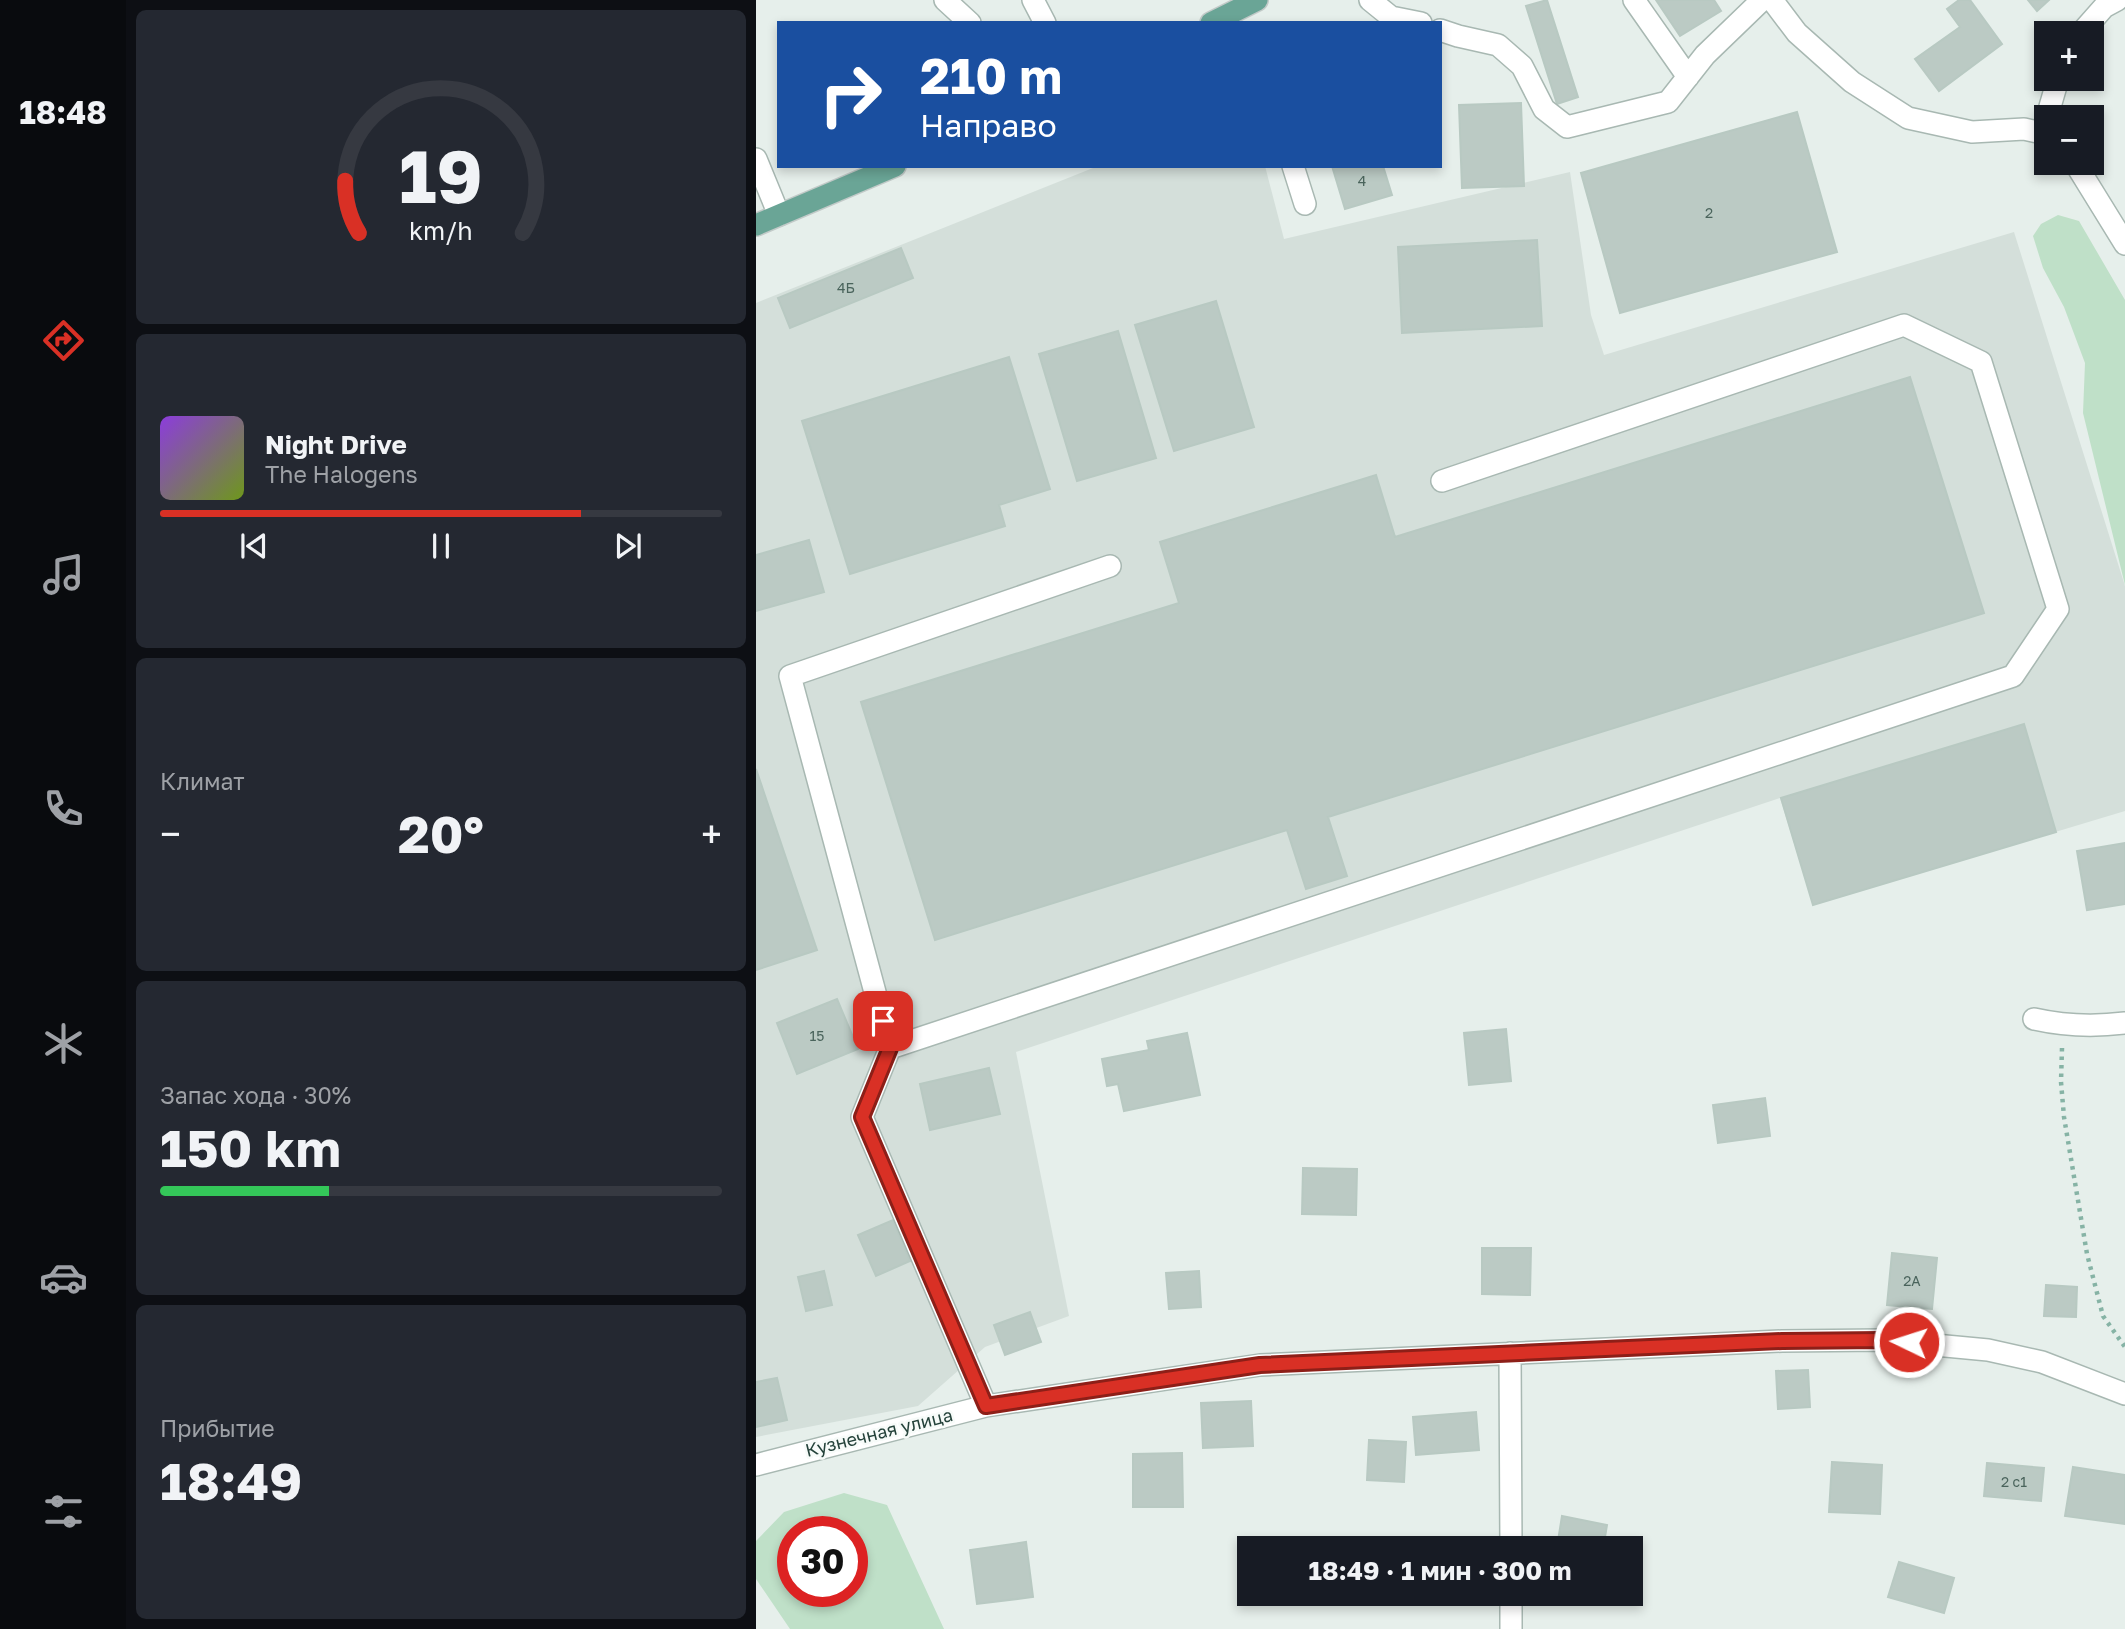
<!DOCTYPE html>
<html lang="ru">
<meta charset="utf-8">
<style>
body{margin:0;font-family:"Golos Text",sans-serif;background:#242831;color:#f1f3f6;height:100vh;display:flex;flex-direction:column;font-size:26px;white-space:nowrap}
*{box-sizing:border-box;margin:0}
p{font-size:23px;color:#9ea1a6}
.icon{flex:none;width:38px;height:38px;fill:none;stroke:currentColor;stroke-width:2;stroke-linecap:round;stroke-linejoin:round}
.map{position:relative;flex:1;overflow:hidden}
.panel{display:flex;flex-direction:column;gap:10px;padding:10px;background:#0d0f14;width:630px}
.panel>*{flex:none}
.guide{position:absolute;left:21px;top:21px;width:665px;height:147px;border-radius:0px;box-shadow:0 4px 10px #0003;background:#1a4fa0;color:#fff;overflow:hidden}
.fabs{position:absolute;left:1278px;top:21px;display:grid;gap:14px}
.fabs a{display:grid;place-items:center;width:70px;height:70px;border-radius:0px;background:#171b24;box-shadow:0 4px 10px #0003;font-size:35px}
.speed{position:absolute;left:21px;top:1516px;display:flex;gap:14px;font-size:35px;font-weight:700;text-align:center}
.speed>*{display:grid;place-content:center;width:91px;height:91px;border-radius:50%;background:#171b24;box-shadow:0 4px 10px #0003;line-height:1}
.speed .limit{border:10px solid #d22;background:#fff;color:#111}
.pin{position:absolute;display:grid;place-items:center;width:60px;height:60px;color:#fff;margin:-30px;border-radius:14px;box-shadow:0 4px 10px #0006}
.me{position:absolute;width:77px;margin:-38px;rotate:274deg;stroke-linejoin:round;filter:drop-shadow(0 0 5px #0008)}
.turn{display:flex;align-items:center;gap:24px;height:147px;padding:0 28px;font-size:32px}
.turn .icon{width:91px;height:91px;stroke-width:2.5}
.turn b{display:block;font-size:49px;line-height:60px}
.big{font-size:52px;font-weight:700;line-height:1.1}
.panel .card{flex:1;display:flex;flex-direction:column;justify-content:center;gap:10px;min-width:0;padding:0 24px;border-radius:10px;background:#242831}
.panel .dial{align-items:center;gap:0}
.dial svg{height:182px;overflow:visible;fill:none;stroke:#363941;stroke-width:7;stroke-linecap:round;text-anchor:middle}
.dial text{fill:#f1f3f6;stroke:none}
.song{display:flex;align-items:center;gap:21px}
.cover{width:84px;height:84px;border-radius:10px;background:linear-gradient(135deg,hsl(270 70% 55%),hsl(80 70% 35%))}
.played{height:7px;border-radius:4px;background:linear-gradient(90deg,#d93025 75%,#363941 75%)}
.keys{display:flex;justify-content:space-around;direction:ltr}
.heat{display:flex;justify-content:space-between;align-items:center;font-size:38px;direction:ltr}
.charge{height:10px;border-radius:5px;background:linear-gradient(90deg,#34c759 30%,#363941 0)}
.trip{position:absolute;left:481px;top:1536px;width:406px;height:70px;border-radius:0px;background:#171b24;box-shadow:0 4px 10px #0003;font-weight:700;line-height:70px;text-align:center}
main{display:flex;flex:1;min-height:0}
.menu{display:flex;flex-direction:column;width:126px;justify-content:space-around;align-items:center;background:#090b0e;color:#9ea1a6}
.menu .icon{width:49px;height:49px}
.menu .selected{color:#d93025}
.menu b{font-size:32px;color:#f1f3f6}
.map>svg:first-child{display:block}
.built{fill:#d4dfda}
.green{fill:#bfe0c8;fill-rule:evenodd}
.building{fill:#bbcac4;stroke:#b8c9c2;stroke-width:2}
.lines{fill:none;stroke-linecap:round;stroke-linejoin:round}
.minor-casing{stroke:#a8b8b2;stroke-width:24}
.major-casing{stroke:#c2cac8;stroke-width:24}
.path{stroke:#86b3a5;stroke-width:4.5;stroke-dasharray:3.5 5;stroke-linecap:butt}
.minor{stroke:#fff;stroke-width:21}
.major{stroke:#6aa596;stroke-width:21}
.route-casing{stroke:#8d1f18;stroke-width:18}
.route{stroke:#d93025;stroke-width:12}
.labels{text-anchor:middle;stroke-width:5;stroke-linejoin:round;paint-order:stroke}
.number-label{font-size:14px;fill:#4a645c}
.street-label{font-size:18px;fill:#24423a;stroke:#f7fbf9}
</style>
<main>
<nav class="menu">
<b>18:48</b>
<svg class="icon selected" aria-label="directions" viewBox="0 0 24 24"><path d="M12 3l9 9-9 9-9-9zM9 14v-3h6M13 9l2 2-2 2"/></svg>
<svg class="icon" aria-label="music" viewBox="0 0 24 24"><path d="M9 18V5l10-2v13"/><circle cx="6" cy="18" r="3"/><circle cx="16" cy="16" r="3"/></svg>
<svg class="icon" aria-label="phone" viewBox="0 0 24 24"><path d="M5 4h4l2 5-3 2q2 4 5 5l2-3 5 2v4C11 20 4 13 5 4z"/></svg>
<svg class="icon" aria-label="climate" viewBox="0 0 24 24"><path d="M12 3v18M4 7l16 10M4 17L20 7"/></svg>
<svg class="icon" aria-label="car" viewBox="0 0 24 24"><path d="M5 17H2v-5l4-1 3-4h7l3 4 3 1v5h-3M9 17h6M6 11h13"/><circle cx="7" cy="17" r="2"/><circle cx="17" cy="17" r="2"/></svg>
<svg class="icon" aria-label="filters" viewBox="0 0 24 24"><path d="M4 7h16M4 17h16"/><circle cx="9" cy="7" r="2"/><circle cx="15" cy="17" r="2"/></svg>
</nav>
<section class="panel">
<div class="card dial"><svg viewBox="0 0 100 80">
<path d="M14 69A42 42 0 1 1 86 69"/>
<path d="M14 69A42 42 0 0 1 8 46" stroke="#d93025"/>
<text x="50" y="56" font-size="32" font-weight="700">19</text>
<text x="50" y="72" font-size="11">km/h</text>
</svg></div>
<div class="card">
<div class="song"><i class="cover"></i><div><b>Night Drive</b><p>The Halogens</p></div></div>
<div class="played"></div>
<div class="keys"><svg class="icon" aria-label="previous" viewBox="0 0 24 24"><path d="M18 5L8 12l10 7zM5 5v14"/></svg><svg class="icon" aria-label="pause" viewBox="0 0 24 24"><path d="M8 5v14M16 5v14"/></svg><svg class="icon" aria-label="next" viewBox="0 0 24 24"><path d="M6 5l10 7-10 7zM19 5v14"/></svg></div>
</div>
<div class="card"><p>Климат</p>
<div class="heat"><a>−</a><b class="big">20°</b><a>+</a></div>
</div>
<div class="card"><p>Запас хода · 30%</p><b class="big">150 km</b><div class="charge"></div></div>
<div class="card"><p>Прибытие</p><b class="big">18:49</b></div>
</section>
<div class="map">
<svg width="1369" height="1629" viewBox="0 0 1369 1629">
<rect width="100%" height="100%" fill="#e6efeb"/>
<path class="built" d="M342,166h167l19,73 286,-67 21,143 13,40 410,-123 111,354v225l-312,94 -33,-107 -764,254 53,264 -84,31 -67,59 -162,31v-1134z"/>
<path class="green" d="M1302,215l21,6 46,79v285l-42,-172 2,-50 -21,-56 -21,-39 -10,-32 8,-12z
M88,1493l43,12 57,124h-154l-34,-50v-38l28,-29zM37,1531h59v60h-59z"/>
<path class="building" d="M791,0l31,97 -21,7 -31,-98z
M900,0h58l7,11 -41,25z
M1203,0h11l32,44 -63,47 -24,-32 45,-32 -13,-18z
M1272,0h21l-12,11z
M765,103l3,83 -62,2 -3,-83z
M1041,112l40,140 -217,61 -39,-140z
M576,166h51l9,29 -47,14z
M781,240l5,86 -140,7 -4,-86z
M145,248l12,30 -123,50 -12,-30z
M460,301l38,126 -80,24 -39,-126z
M362,331l38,127 -79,23 -38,-127z
M253,357l41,132 -51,16 6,21 -155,48 -48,-153z
M1154,377l74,236 -656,204 19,59 -41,13 -19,-59 -352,110 -74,-238 318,-99 -19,-61 216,-67 19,62z
M53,540l15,52 -68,19v-56z
M1268,724l32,108 -243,73 -32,-107z
M0,769l61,181 -61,20z
M1369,843v61l-38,6 -10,-59z
M81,999l21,50 -61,25 -20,-51z
M750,1029l5,52 -42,4 -5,-52z
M431,1033l13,62 -76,16 -6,-27 -11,2 -5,-27 47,-9 -2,-9z
M233,1068l11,46 -70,16 -10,-46z
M1009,1098l5,38 -52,7 -5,-38z
M547,1168l54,1 -1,46 -54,-1z
M137,1220l17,41 -34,15 -18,-41z
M726,1248h49l-1,47 -48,-1z
M1136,1253l45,5 -5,51 -45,-4z
M68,1271l8,34 -26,6 -8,-34z
M443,1271l2,36 -32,2 -3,-36z
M1290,1285l31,2 -1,30 -32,-1z
M274,1312l11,30 -36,13 -11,-30z
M1052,1370l2,37 -32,2 -2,-38z
M21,1378l10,42 -31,7v-45z
M495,1401l2,45 -50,2 -2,-45z
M720,1412l3,38 -63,5 -3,-38z
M613,1440l37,2 -2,40 -37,-2z
M426,1453l1,54h-50v-53z
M1076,1462l50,3 -2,49 -51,-2z
M1231,1463l57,5 -3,33 -57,-5z
M1317,1467l52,8v49l-60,-8z
M806,1516l45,9 -4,24 -46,-2z
M270,1542l7,55 -56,7 -7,-54z
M1143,1562l55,16 -10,35 -56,-16z"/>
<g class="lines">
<defs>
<path id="minor" d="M189,0l25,23
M277,0l12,23
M614,0l21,17 30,6
M878,0l54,77
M1016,0l25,33 55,49 56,36 64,14 52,-3 22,5
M684,30l18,6 40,9 24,21 22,43 23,18 101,-25 37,-47 57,-55
M1325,33l23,-26 13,-7
M1291,117l11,-38
M0,159l23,56
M1319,163l50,81
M537,166l12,38
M1278,1019c31,7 59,8 91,4
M134,1048l-100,-372 320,-110
M754,1353l1,196
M230,1406l-124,-289 28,-69 1123,-372 45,-67 -77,-247 -77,-37 -462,156
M0,1465l230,-59 274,-41 522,-24 100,-1 106,10 54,12 83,32
M755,1594v35"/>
<path id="major" d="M455,23l46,-23
M0,225l139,-59"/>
</defs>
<use href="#minor" class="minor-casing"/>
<use href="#major" class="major-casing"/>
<path class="path" d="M1306,1048l-1,34 3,35 23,137 16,62 22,31"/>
<use href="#minor" class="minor"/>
<use href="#major" class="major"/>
</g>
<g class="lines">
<defs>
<path id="route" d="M127,1021l7,27 -28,69 124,289 274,-41 522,-24 100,-1 27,2"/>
</defs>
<use href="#route" class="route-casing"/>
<use href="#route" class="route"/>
</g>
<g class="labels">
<g class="number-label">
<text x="606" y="186">4</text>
<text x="953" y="218">2</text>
<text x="90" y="293">4Б</text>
<text x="61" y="1041">15</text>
<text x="1156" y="1286">2А</text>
<text x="1258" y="1487">2 с1</text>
</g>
<g class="street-label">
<text transform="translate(123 1433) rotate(-14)" y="6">Кузнечная улица</text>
</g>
</g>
</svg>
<div class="fabs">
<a>+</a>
<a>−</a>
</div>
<div class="speed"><div class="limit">30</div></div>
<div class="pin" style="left:127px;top:1021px;background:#d93025"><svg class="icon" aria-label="arrive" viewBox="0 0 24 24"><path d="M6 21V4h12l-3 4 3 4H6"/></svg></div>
<svg class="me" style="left:1153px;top:1342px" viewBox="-20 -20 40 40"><circle r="17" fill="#d93025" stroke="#fff" stroke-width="3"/><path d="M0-11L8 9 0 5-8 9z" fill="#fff"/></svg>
<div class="trip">18:49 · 1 мин · 300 m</div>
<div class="guide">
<div class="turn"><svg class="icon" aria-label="right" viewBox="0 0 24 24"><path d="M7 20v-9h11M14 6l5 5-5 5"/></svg><div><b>210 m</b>Направо</div></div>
</div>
</div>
</main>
